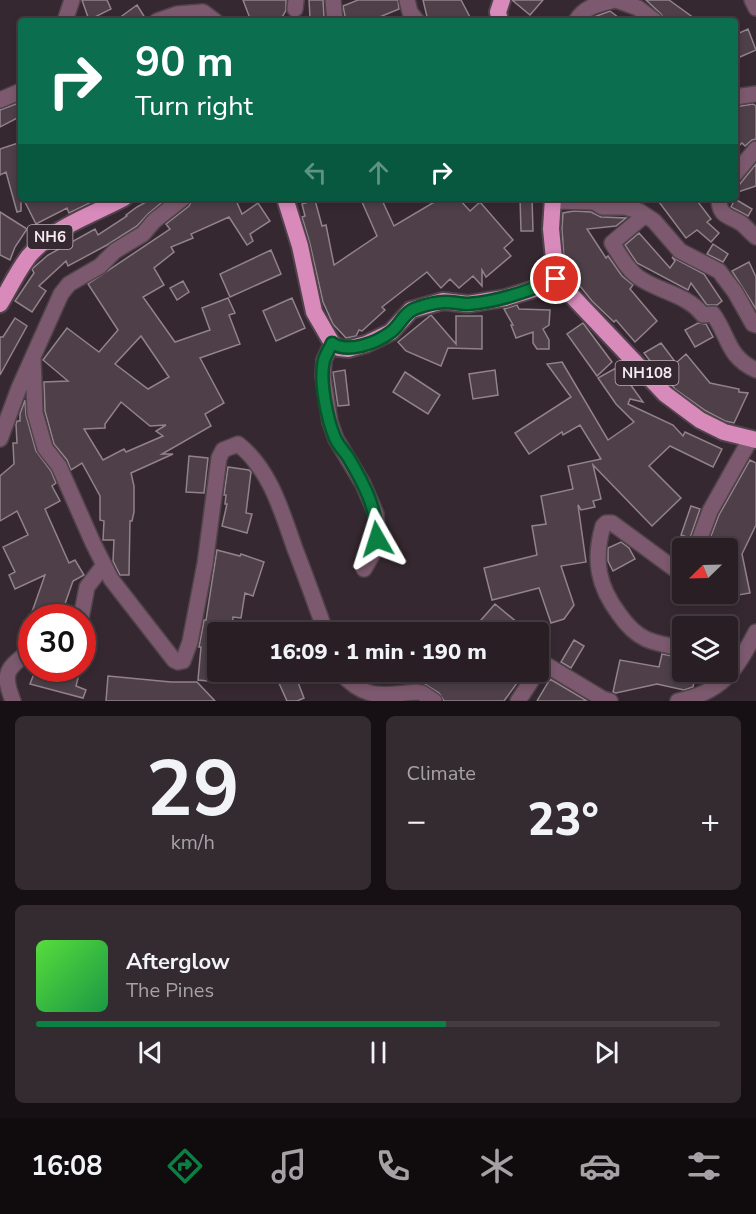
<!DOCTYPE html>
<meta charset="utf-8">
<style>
body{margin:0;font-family:"Nunito Sans",sans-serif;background:#342b31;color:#f1f3f6;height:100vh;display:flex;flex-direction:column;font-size:22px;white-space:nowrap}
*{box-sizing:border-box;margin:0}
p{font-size:20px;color:#a5a2a6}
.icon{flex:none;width:33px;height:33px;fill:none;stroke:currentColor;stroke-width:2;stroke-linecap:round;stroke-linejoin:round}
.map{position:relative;height:701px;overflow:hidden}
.sheet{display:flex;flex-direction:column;gap:15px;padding:15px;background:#161014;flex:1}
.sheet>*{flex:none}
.hud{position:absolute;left:18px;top:18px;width:720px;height:183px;border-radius:6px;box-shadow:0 3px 9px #0003,0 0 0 2px #443c41;background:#0b6e4f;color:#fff;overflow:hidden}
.needle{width:39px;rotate:247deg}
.fabs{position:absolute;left:672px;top:538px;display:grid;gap:12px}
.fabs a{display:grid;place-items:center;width:66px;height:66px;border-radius:6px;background:#281e24;box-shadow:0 3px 9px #0003,0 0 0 2px #443c41;font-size:30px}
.speed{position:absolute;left:18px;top:604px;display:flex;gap:12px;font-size:30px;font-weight:700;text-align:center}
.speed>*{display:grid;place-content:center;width:78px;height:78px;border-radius:50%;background:#281e24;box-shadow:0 3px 9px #0003,0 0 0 2px #443c41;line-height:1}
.speed .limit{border:9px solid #d22;background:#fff;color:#111}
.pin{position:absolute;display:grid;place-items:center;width:51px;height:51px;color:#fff;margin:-26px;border:3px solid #fff;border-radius:50%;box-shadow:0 2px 6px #0007}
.me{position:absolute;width:66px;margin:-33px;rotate:354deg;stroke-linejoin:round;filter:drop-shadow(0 0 4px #0008)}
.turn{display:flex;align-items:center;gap:21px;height:126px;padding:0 18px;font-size:27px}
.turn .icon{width:78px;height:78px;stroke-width:2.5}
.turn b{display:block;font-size:42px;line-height:51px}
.lanes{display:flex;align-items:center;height:57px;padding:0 18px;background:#0003;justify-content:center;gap:30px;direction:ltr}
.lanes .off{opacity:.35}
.big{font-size:45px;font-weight:800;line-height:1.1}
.sheet .card{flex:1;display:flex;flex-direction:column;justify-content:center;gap:9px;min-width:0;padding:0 21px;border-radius:9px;background:#342b31}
.sheet .dial{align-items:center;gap:0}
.dial b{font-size:78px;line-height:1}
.song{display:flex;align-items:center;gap:18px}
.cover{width:72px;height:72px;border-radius:9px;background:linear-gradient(135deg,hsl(110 70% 55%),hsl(140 70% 35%))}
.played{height:6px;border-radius:3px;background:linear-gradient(90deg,#0b8043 60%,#443c41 60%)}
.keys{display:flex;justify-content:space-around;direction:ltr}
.heat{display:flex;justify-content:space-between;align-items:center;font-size:33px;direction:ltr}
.sheet .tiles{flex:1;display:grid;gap:15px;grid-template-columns:1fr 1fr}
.card:last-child{grid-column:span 2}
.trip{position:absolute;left:207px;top:622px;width:342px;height:60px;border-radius:6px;background:#281e24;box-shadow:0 3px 9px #0003,0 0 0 2px #443c41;font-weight:800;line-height:60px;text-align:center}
.menu{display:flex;height:96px;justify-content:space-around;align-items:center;background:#100c0e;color:#a5a2a6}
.menu .icon{width:42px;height:42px}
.menu .selected{color:#0b8043}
.menu b{font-size:27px;color:#f1f3f6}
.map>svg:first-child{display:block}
.building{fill:#4e3f48;stroke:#92828b;stroke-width:1.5;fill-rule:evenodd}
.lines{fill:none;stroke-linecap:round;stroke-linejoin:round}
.minor-casing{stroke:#51434b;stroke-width:18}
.trunk-casing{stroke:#51434b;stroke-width:20}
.minor{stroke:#7c596e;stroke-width:15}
.trunk{stroke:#d88abb;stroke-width:16}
.route-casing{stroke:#07532c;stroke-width:15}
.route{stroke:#0b8043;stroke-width:10}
.labels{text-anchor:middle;stroke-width:6;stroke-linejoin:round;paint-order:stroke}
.shield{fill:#362830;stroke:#bcb0b6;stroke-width:1.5}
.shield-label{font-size:15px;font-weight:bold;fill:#f5ebf0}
</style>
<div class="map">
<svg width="756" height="701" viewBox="0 0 756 701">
<rect width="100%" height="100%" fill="#362830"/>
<path class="building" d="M82,0h25l4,9 -22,11z
M243,0h43v10l-6,11h-29z
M309,0h14l1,17 -14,1z
M358,0h40l1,9 -29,12h-24l-3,-15z
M423,0h38l11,21h-44z
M512,0h31l-13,15z
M646,0h23l29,21h-33l-4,-7z
M137,5l10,16h-32z
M610,11l13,10h-32l3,-4z
M748,29l8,21 -16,7 -5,-12v-10z
M21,102v14l-21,11v-17z
M753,104l3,2v33l-4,1 -7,6 -3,-3 -7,6v-42z
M21,142v69l-4,1 -11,-40 -6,3v-26z
M756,164v22l-21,7v-3z
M23,198h77l-31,15 -2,-5 -31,16z
M153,198h14l-19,16 -11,12 -30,19 -39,21 -2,-5 -27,25 7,5 -14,21 -17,-11 19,-28 -2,-4 16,-14 47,-26 3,6 29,-19 -1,-1 11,-8z
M193,198h42l7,16 16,-11 12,18 -20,13 3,7 -6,4 -18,-28 -38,17 2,4 -22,9 3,5 -20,16 10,17 -21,12 32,45 35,-12 -8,-22 26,-10 7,15 -6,2 11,29 -40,14 24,45 -19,11 6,12 -49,28h11l-42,19 3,13v26l-2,9h-2l-1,54h-9l-7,-14 1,-21h-11l1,-19 -4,-1v-24l-18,-33 -11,7 -4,-10 -13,-16 -9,-33 -1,-29 24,-1 -25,-21 24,-32 32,24 19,-22 -30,-46 82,-55 -4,-5 23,-18zM141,336l28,41 -21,12 -33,-25zM121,402l29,24 16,-1 -10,6 7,5 -37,16 -2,-3 -21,11 -19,-31 21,-1v-4z
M371,198h10l13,28 47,-28h17l12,13 10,-9 33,38 -9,8 7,8 -25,21 -4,-7v16l-9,-10 -14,12 -9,-9 -9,9 -14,-16 -45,35 3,3 -23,21 -3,-1 -3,6 -10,2 -13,-14 -10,-22 -13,-58 -8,-27 3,-1 -3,-12 13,-4 7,26 4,-1 8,40 43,-29 -15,-34z
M520,198h12l1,33h-12z
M656,198h39l16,21 -4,3 12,11 -8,9 -14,-12 -11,8z
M735,199l17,10 -4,7 -17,-9z
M574,211l17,1 10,5 25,1 -10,8 -29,3 19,29 2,-2 14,20 11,9 -3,4 27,32 -22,21 -19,-22 -2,2 -22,-21 -21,-26 3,-2 -10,-15 -2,-29 1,-16z
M0,212l27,17 -12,18 -5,13 -10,-5z
M639,233l31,35 5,-7 -3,-4 32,17 18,27 -5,4h-10l-16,-22 -3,7 -51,-27 -12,-18z
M713,244l15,10 -5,8 -16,-8z
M271,250l10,24 -51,23 -10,-23z
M749,262l7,15v32l-24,-38z
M183,281l6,11 -12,8 -7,-12z
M292,298l13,30 -29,13 -13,-30z
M517,305l2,4 31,1 -1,15 -6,4 6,11v9h-12l-4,-6v-11l-17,6 -5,-13h2l-9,-16z
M431,315l25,29v-28h26v33l-34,-1 -7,18 -35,-15 -8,-9z
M15,318l12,8 -27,49v-38h3z
M583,323l29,39 -15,14 -30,-42z
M698,323l8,1 7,13 -18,10 -10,-17z
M661,343l15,20 10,-9 24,29 29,6v3l9,1 -14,30 -9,-2 -19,-10 -31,-22 -16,-20 -1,2 -14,-18z
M562,362l46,78 26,-18 -18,-18 -18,-26 18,-10 2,3 2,-1 23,32 -13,-3 -2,5 45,21 10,11 2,-4 37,17 -9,18 -43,-21 -21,20 32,32 -29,28 -59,-61 8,34 -8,2 2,6 -14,3 -3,-5 8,57 -25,4 13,39 -10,14 -13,4 -12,-35 -47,12 -8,-32 53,-13 -5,-29 14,-2 -5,-28 32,-7 -5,-23 33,-7 -21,-34 -17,10 -1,-3 -33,22 -14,-21 56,-36 -24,-33z
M345,370l4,35 -11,1 -5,-34z
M495,370l3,25 -25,4 -4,-25z
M405,372l35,23 -12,19 -35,-22z
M25,400l1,15 10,36 15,20 5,12 -4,3 8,15 -15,8 24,54 6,-3 9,15 -11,6 -13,37h-11l-17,-6 13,-37 -30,14 -6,-14 6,-3 -12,-25 25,-12 -11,-24 -17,10v-45l14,-12 -1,-21h4l-1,-19 1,-3h3v-7z
M189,456l19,2 -4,35 -18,-1z
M750,460l6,3v62l-14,29 8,39 -17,3 -5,-26v-21h-22l13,-34z
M228,467l21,3 2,2 -5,41 6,1 -5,19 -25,-7 5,-22h-2l1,-9h-2z
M691,506l9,3 -10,29 -9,-3z
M621,542l8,6 6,11 -22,12 -5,-10v-13z
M217,550l23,6 1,-2 23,8 -11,34 -8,-3 -4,25 -8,-1 -1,16h-14v49l-20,-2 3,-33h-2l5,-27h2z
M495,604l35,29h-54l8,-10 -3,-3z
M574,640l10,6 -13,22 -10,-6z
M662,654l20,4v14h14l-3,15 -9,3 -27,-6 -41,9 -3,-1 7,-32 39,7z
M61,669l18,5 -3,12 10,4 -3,8 -53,-14 5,-13 23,8z
M274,672h20l10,26 -7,3h-10z
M432,672h93l-21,29h-60l-5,-8 -16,-10z
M108,676l63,6h26l18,19h-109z
M550,679l37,22h-50z"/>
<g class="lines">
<defs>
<path id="minor" d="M333,0l2,21
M407,0l3,12 7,9
M616,0l22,8 17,13
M752,0l4,8
M295,9l1,-9
M65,21l7,-21
M157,21l20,-7 26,-2 12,9
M576,21c9,-15 23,-17 39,-21
M735,97l21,-3
M0,100l21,-9
M735,174l21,-25
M719,198c0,19 9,17 22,25 5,4 10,10 15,14
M553,201l41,1 8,5h23l14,4 15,10 26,30 39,20 16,21 18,32 3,1
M645,215l-33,28c8,12 14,25 26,34 21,15 49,17 65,38l10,-1c16,22 14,43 43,56
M332,343l-8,17 -1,16 7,46 6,17 27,45 13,30 1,25 -1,9 -12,21
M33,357l2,56 10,35 14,18 34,77 18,36 63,81 4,2 5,-1 7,-19 15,-78 14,-106 4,-8 15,-6c32,25 44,68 57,105 11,28 21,56 31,84
M0,439l19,-51 42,-94 8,-10 31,-18 15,-15 28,-17 11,-13 29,-23
M696,549l14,-38 41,-73
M682,571l-6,-1 -64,-47h-6l-3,3c-10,34 -5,60 16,88 7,10 16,20 27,25 11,5 24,7 36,9
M81,618l6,-31 17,-22
M538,670l4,-4h6l55,33 7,2
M340,672c26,29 42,23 77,20l5,1 12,8
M13,701c-12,-30 -5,-33 19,-52
M518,701l19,-29
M678,701c45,-9 57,-30 78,-69"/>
<path id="trunk" d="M500,21l-2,-9 4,-12
M285,198l15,48 14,66 18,31 7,5 9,1 18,-5 25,-12 20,-22 32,-9 25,3 37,-6 29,-9 22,-10
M553,198l-2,31 5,50 109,115 35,26 24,12 32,8
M0,304c9,-15 18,-34 29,-48 24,-29 63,-41 95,-58"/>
</defs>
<use href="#minor" class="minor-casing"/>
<use href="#trunk" class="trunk-casing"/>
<use href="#minor" class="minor"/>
<use href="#trunk" class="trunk"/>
</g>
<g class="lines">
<defs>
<path id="route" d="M377,539c0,-31 -13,-55 -29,-82 -4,-6 -10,-12 -13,-19 -8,-19 -16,-58 -11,-78 2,-6 6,-12 8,-17 16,11 44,0 59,-11 9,-7 13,-19 23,-23 8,-3 22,-7 31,-7 8,0 16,2 23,2 31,-2 61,-13 88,-25"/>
</defs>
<use href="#route" class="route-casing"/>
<use href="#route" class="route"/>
</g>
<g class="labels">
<g class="shield">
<rect x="27.5" y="225" width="45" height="24" rx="4.5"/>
<rect x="615.5" y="361" width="63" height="24" rx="4.5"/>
</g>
<g class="shield-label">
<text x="50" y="242">NH6</text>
<text x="647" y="378">NH108</text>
</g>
</g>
</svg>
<div class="fabs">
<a><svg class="needle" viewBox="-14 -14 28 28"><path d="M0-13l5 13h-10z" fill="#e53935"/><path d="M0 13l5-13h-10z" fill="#a5a2a6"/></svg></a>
<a><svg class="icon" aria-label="layers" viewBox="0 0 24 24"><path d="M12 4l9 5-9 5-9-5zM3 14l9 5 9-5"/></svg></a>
</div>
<div class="speed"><div class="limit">30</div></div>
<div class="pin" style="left:556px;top:279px;background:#d93025"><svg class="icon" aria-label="arrive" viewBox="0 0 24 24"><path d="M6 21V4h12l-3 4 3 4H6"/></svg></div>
<svg class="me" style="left:377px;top:539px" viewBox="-20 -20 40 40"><path d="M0-17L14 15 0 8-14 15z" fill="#0b8043" stroke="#fff" stroke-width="4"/></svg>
<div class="trip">16:09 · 1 min · 190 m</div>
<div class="hud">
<div class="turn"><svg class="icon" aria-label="right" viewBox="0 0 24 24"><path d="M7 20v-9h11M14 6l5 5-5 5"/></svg><div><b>90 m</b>Turn right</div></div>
<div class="lanes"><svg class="icon off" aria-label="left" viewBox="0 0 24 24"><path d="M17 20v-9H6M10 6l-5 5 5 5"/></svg><svg class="icon off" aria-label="ahead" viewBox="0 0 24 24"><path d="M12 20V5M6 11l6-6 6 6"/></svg><svg class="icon" aria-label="right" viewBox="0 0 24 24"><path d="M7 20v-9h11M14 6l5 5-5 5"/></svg></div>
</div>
</div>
<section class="sheet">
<div class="tiles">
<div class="card dial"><b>29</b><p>km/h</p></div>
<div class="card"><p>Climate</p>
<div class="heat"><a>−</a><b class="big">23°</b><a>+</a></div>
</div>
<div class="card">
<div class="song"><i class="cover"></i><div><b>Afterglow</b><p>The Pines</p></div></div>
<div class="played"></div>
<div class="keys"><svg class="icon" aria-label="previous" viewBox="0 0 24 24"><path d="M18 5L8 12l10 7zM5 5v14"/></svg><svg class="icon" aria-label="pause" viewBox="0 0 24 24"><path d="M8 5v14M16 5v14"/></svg><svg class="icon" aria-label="next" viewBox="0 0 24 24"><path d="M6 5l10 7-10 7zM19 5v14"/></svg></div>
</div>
</div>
</section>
<nav class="menu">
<b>16:08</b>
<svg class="icon selected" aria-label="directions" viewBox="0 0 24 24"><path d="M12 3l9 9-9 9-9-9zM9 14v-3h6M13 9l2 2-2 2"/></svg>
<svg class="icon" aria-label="music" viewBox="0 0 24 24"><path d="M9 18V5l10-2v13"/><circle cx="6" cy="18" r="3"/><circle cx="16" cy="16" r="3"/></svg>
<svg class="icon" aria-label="phone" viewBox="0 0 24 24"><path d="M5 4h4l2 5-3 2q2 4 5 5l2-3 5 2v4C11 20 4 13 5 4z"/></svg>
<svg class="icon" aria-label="climate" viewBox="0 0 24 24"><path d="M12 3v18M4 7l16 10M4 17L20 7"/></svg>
<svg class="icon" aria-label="car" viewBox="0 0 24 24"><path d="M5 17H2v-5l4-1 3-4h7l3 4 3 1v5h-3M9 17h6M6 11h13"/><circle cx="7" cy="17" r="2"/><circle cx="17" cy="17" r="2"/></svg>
<svg class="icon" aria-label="filters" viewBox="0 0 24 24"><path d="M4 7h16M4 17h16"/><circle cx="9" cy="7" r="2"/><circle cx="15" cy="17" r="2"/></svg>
</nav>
